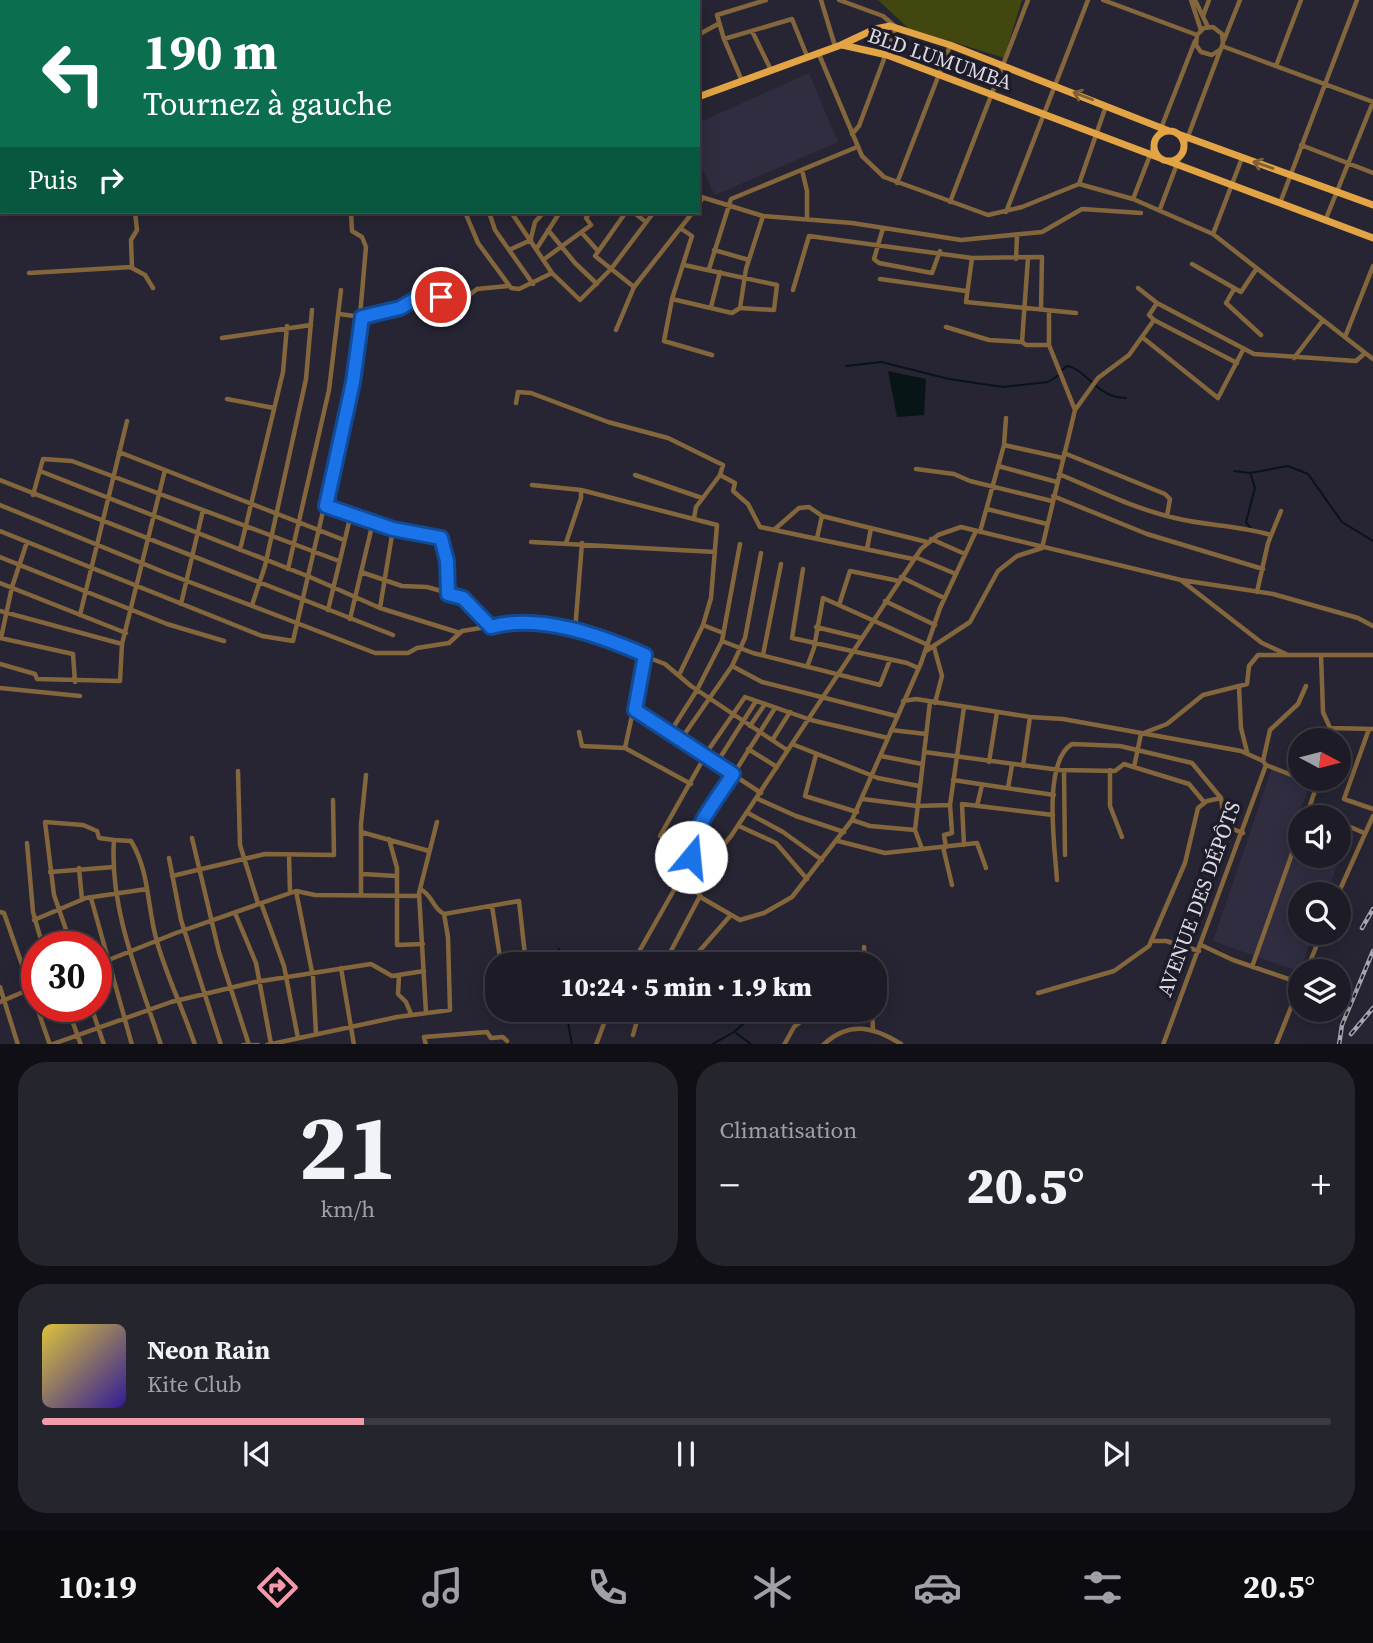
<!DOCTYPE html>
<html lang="fr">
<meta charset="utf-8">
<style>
body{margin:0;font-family:"Source Serif 4",serif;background:#25252e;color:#f1f3f6;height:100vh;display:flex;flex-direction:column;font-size:26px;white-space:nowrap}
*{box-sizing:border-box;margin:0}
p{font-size:23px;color:#a0a1a7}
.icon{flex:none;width:38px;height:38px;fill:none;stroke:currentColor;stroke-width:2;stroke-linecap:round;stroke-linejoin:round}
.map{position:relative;height:1044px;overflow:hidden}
.panel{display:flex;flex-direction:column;gap:18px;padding:18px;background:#100f15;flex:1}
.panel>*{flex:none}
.guide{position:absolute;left:0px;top:0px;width:700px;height:214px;box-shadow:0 4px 18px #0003,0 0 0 2px #3b3a43;background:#0b6e4f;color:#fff;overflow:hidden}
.needle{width:46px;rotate:97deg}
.tools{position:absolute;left:1288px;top:728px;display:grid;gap:14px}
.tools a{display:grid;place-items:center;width:63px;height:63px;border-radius:50%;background:#1d1c26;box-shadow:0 4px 18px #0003,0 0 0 2px #3b3a43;font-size:35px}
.speed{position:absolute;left:21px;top:931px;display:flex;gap:14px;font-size:35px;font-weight:700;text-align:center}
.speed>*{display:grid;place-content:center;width:91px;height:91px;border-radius:50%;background:#1d1c26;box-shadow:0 4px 18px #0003,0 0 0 2px #3b3a43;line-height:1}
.speed .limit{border:10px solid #d22;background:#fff;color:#111}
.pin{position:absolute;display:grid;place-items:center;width:60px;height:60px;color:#fff;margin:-30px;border:4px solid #fff;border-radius:50%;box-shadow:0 2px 7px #0007}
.me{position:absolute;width:77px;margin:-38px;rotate:17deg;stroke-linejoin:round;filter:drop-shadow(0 0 5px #0008)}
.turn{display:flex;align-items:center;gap:24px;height:147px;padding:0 28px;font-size:32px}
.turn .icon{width:91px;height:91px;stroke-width:2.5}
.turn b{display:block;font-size:49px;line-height:60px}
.then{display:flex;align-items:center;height:66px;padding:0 28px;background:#0003;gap:14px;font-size:26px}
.big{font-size:52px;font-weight:800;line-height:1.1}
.panel .card{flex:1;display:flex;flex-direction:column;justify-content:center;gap:10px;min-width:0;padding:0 24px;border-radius:28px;background:#25252e}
.panel .dial{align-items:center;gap:0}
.dial b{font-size:91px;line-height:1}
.song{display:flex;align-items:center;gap:21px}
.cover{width:84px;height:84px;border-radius:10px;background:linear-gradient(135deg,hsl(50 70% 55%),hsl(250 70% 35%))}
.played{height:7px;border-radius:4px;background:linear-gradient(90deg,#f39aab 25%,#3b3a43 25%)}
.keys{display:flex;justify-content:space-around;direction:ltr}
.heat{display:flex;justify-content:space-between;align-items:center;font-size:38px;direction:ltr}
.panel .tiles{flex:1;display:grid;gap:18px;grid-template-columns:1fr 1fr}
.card:last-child{grid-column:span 2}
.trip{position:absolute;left:485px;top:952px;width:402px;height:70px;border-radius:28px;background:#1d1c26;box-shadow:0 4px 18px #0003,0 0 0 2px #3b3a43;font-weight:800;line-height:70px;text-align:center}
.tab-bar{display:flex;height:112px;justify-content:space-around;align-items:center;background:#0c0b0f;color:#a0a1a7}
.tab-bar .icon{width:49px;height:49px}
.tab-bar .active{color:#f39aab}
.tab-bar b{font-size:32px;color:#f1f3f6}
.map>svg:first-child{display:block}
.built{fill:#302d41}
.green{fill:#42470f}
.water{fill:#081517}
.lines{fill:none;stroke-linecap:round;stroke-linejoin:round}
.stream{stroke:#081517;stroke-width:2}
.minor{stroke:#84663c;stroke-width:4.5}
.major{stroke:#e2a444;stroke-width:7}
.rail-casing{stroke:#a6a5af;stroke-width:4.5}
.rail{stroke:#1e1c29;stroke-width:2;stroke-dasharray:5;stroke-linecap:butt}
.oneway{stroke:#806036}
.route-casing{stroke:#114b97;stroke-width:18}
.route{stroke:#1a73e8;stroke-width:12}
.labels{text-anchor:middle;stroke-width:7;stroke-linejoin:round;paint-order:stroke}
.street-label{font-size:21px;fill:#dcdbe4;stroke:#1e1c29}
</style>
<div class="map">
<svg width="1373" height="1045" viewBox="0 0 1373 1045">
<rect width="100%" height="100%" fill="#272533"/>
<path class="built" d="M809,73l29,69 -123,53 -17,-35v-37z
M1292,752l8,3v24h11l-14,43 3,2v32h39v-19l7,3 -19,54h-27v39h13l-13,39 -87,-31 60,-176 13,5z"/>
<path class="green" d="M878,0h144l-18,58 -96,-30z"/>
<path class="water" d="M888,371l38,8 -2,36 -27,2z"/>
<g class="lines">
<path class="stream" d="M846,366l35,-4 68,17 54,8 45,-5 11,-7
M1062,370l5,-4c20,3 29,32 59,32
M1234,471l16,2 38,-7 20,8 34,48 31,19
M1251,475l4,13 -9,34 5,7
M559,949l6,15
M566,1010l6,35
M736,1033l16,12
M711,1045l23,-13 25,-22"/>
<path class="minor" d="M295,0v2
M325,0v2
M536,0l1,2
M821,0l14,46
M839,0l44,16 13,11 -37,99 -7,8
M1103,0l94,35
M1191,0l10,30
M1195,0l13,27
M259,2v-2
M384,2l1,-2
M443,2v-2
M1203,16l6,-16
M752,31l19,39
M698,35l20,-11
M0,39l2,3
M724,39l68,-20 15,37
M1224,40l16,-40
M1222,46l151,56
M818,52l44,104 22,21 104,38 34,-8 57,-23 54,15 80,35 160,125
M1276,66l25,-66
M742,81l-18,-42 -7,-24 49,-15
M0,103h2
M1158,136l37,-95
M1301,145l72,28
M1184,147l39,-104 -1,-9 -9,-7 -9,1 -7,7 -1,10 5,7 11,3 9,-6
M802,170l5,21v28
M897,183l53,-137
M1079,184l27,-78
M0,189h2
M698,196l65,20 89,7 109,17 81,-8 40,-23 59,4
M1133,199l21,-54
M950,202l78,-202
M1280,203l77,-203
M698,204l4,-5
M1160,209l20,-53
M135,212l2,18 -6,10 1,28 13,7 8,13
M465,212l13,31 33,45 8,1 33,-16
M489,212l6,18 38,54
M511,212l41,61 28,27 31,-31 43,-57
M626,212l-31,44 39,31
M633,212l13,10
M1006,212l82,-212
M1325,221l48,-119
M680,228l12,8 -20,63 -8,42 48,14
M883,228l-9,31 5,4 53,10 8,-22
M548,230l27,33 22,21
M582,233l16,18
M1213,234l29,-76
M531,238l4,-16 9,-10
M537,248l23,-36
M509,250l22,-10
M714,250l35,10
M972,258l-6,44 110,11
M1028,258l-6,84 4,3h23
M1016,259l1,-22
M543,260l48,-35 -5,-7 4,-6
M1192,264l49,28 16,-24
M709,269l22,-70 126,-52
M29,273l103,-6
M880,279l86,12
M1138,288l19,15 97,51 102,7 9,-8
M1234,289l-8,14 35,32
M793,290l16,-54 163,22 70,-1 -1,52
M672,299l60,14 8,-5 34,2 3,-25 -93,-20
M711,307l9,-35
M740,308l6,-39 17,-53
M1049,312v33l26,65
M339,314l23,3 25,-5 18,-6 18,-11 40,5 14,-11 31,-3
M1154,320l83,43
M946,327l43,13 33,2
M616,330l18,-43 59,-75
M1142,337l76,61 25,-48
M1345,337l28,-71
M222,338l89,-13
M1294,358l29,-38
M227,399l47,9
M516,403l2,-11 13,1 77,29 60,16 55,27 -3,10 15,8 -2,8 15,13 12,23 153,32
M1004,445l59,13
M119,452l225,88
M1064,453l101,41 5,5 -3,17
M998,466l59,16
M916,469l38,5 16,7 82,20
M40,471l270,106 70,31 80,25
M1059,474c38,16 76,35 116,44 32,8 63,7 96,17
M635,475l67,23
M0,480l393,155
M532,485l49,5 136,35 -6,73 -8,27 -24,50
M33,495l10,-36 29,2 267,100
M1053,496l94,38 116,35
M0,505l166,68 209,80h33l9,-5 32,-5 13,-12 43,-7h30l50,9 80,31 26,22 96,64
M326,506l67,23 48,9 6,23 1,33
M987,509l60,15
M694,518l2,-11 24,-32
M775,529l24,-21 10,-1 13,9 105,26
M0,531l262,105 31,5 62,-268 11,-126 -4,-10 -10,-6 -1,-19
M980,532l24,-87 2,-27
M817,538l5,-22
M931,539l34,15
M531,542l184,10
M566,543l15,-45v-8
M867,549l4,-21
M240,550l43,-178 4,-46
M0,557l167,67 57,17
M915,557l41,17
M288,569l41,-179 12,-100
M803,569l-11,69 115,25 11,5
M361,572l41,14 25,1 32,9 32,30
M901,577l43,21
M1182,581l80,62 24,11
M0,583l126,50
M1257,592l11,-49 13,-32
M885,601l50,24
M181,604l22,-94
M252,605l13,-39 41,-187 6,-69
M839,605l11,-34 49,10
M380,608l13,-79
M328,610l23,-96
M0,611l122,33 43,-174
M80,615l47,-194
M350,619l23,-97
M703,625l20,8
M816,627l45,11
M575,631l7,-88
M0,638l73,16 2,28
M1,638l11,-51 15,-45
M722,641l31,12 127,32 10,-25
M934,647l8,29 -7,27
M926,651l44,-29 28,-51 19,-15 25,-8 33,-138 23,-32 31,-23 25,-35 -5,-5 8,-12
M763,655l18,-91
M1321,655l2,57 7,16 -1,12
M0,664l35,10 2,5 83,2 2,-37
M732,666l30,16 134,34
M807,667l7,-19 9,-50 105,47
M1239,687l2,41 6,24
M0,688l80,8
M903,701l13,-2 114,18 33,2 178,32 22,10 3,4 51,20
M635,710l126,83
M750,726l15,-22
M1330,728l43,1
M1369,729l-25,70 29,10
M891,730l35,4
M579,732l3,14 43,2 20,-93
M669,734l28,-44 25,-49 18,-97
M773,739l17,-27
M679,742l53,-76 13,-28 16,-85
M792,744l86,34 41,8
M625,748l66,36
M748,749l29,18
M924,752l136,18 55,1 9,-7 65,20 15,18
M816,755l-11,41 52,16
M881,756l41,8
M1263,761l7,-31 28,-26 8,-18
M989,762l8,-50
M716,764l40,-63
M1023,766l7,-49
M1134,767l7,-33 26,-10 36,-29 44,-11 2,-18 9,-11h115
M1110,770v36l12,31
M238,771l2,74 18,58
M1064,771l1,84
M953,780l101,15
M1008,788l4,-23
M758,799l38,17 48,16
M863,799l54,7 33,-1
M977,806l5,-21
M1309,809l18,8
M748,813l35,19 39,28
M1306,817l13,-38
M852,820l18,6 45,4
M1339,822l25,11
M739,826l37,17 31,36
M361,832l68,19
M660,836l49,-87 36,-52 66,23 77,18
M192,838l27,114 30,93
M389,839l8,29v77l26,-1
M838,841l47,12 92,-10 9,25
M27,843l6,69 10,35
M964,845l-2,-41 91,11
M943,847l9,38
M946,847l-2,-12 8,-2 -2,-28 14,-98
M922,849l-7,-19 15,-128
M289,855l1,37
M169,858l12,62 40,125
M692,858l-2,-9 6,-15 79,-126
M79,868l3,32
M50,872l64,-5
M363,874l33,2
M682,874l20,24 38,22 24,-7 28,-16 60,-77 69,-157 19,-55 36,-77
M172,876l93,-22 69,1 -1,-55
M1057,880c-2,-31 -15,-118 15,-136l48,2 72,17 29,35 4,28 18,7
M420,889c13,6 12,19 24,25l75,-13 7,63
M296,891l17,86 3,57
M1338,894l35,-78
M361,895v-71l5,-49
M91,898l41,147
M261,903l23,63 14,72
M492,906l9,58
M0,912l4,1 46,132
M235,913l21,50 15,81
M34,920l52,-22 61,-9
M1154,941h12l33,10
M1201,945l32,15 67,23
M72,947l-18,-52 -9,-73 38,3 14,6 2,7 15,2
M864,947l1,17
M632,964l59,-104 30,-12 10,-12 190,-287 17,-14 23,-8 220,53 92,14 85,24 15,8
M664,964l36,-68
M688,964l42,-48
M96,965l80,-32 120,-42 19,4 104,1
M1252,967l48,-136
M341,968l13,77
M1306,971l16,-38
M399,976l-1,18 8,8 5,12
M0,987l18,58
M1038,993l76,-22 35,-25 36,-83 13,-55 9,-7 14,-3
M0,1002l37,-16
M67,1006l14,39
M91,1006l13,39
M872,1010l1,19
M426,1013l-7,-120 18,-71
M633,1035l7,-25
M50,1045l121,-43 84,-20 116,-18 21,12 32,-5
M161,1045c-21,-65 -52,-136 -47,-205l17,1c19,31 16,67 26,101 10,35 26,67 38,103
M243,1045h15
M267,1045l130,-28 53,-7 -2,-73 -4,-23
M426,1045l-2,-8 63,-5 4,6 12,-1 4,4
M596,1045l13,-35
M784,1045l10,-18 21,-17
M823,1045c26,-25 51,-18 78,-1
M1163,1045l103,-280
M1276,1045l24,-60"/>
<path class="major" d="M496,0l1,2
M248,2l4,-2
M842,45l45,10 273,103
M698,97l143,-52 34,-16 15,-3 60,19 219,86
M1154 146a15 15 0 1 1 30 0a15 15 0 1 1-30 0Z
M1178,134l195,71
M0,147h2
M1168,161l205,77"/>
<defs>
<path id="rail" d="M1362,928l11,-19
M1351,1034l22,-26
M1339,1045l3,-20 31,-74"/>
</defs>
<use href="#rail" class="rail-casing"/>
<use href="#rail" class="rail"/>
</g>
<defs><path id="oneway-shaft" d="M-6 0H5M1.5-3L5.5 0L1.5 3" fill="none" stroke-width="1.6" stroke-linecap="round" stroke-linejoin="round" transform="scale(1.75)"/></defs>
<g class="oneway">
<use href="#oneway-shaft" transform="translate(1083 96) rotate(-159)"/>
<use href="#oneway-shaft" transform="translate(1263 165) rotate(-161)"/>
</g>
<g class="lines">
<defs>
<path id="route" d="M441,297l-20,-1 -21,12 -38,9 -9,65 -27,124 67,23 48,9 6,23 1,33 15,4 28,29c49,-14 110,9 154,28l-10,55 98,64c-12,20 -46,61 -42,83"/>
</defs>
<use href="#route" class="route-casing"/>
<use href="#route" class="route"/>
</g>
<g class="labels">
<g class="street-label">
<text transform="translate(940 59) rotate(19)" y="7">BLD LUMUMBA</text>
<text transform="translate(1199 899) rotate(-70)" y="7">AVENUE DES DÉPÔTS</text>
</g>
</g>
</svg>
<div class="tools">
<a><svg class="needle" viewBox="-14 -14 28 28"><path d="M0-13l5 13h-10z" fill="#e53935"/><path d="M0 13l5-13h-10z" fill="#a0a1a7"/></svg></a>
<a><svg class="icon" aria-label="sound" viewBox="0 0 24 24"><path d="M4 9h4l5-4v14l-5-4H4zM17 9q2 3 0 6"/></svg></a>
<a><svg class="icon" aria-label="search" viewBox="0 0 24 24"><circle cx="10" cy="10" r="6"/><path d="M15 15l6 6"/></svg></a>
<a><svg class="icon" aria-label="layers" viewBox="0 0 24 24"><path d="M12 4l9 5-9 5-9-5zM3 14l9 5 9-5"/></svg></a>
</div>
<div class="speed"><div class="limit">30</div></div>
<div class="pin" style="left:441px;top:297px;background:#d93025"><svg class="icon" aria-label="arrive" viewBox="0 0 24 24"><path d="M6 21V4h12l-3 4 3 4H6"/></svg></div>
<svg class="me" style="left:691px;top:857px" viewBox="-20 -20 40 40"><circle r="19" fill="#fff"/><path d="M0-13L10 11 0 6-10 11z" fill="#1a73e8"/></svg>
<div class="trip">10:24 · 5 min · 1.9 km</div>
<div class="guide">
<div class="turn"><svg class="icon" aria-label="left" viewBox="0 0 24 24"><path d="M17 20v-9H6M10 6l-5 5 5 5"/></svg><div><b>190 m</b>Tournez à gauche</div></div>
<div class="then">Puis<svg class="icon" aria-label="right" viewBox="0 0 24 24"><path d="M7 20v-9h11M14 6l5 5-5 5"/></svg></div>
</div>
</div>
<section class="panel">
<div class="tiles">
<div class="card dial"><b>21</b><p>km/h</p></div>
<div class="card"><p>Climatisation</p>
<div class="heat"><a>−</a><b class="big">20.5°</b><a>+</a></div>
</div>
<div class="card">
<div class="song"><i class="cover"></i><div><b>Neon Rain</b><p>Kite Club</p></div></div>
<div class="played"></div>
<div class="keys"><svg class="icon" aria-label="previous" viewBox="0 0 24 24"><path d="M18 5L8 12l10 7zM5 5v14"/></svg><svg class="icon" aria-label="pause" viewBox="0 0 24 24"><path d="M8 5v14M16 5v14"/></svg><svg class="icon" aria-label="next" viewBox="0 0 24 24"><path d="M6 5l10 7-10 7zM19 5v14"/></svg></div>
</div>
</div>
</section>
<nav class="tab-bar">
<b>10:19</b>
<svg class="icon active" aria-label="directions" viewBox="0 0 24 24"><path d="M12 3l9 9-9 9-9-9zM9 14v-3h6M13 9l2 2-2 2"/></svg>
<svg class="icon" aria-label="music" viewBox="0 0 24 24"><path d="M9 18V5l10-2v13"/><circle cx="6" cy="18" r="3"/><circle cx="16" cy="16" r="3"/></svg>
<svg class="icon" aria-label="phone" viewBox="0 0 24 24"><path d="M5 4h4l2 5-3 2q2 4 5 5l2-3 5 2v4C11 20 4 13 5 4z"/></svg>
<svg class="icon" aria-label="climate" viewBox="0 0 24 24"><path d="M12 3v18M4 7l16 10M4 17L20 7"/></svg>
<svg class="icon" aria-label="car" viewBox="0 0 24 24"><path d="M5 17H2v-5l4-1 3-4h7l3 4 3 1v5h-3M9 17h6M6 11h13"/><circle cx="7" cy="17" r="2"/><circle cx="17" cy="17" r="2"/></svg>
<svg class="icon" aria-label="filters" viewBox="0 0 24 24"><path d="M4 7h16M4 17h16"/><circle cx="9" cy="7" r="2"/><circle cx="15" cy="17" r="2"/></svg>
<b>20.5°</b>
</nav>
